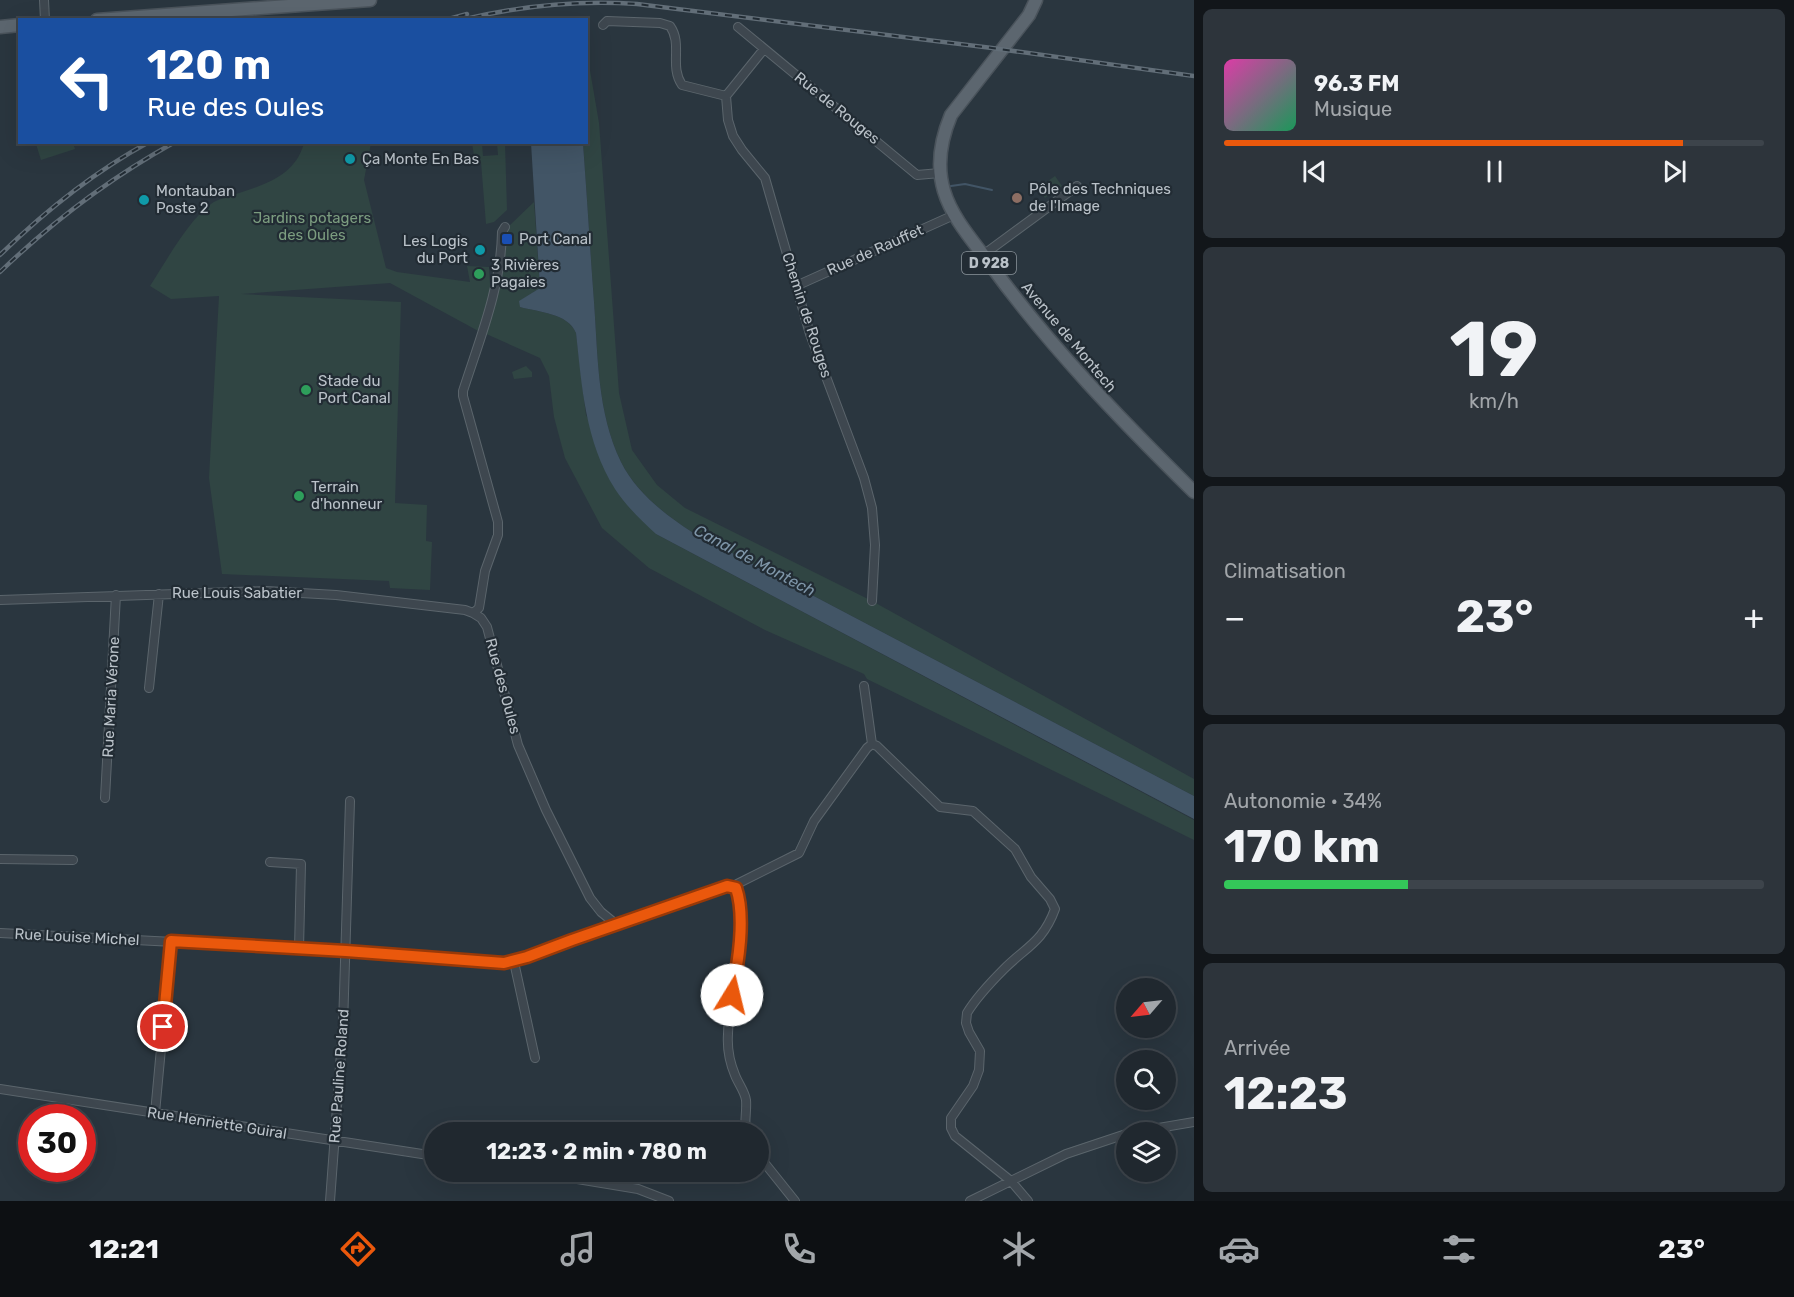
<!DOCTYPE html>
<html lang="fr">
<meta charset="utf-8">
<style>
body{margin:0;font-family:Rubik,sans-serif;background:#2d343b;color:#f1f3f6;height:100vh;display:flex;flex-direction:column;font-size:22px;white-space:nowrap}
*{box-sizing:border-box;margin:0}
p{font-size:20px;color:#a2a6aa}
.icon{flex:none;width:33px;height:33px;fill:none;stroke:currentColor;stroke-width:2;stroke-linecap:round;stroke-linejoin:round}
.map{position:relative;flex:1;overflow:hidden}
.details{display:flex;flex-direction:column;gap:9px;padding:9px;background:#12161a;width:600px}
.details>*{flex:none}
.hud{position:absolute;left:18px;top:18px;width:570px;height:126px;border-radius:0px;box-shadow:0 6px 24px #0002,0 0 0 2px #3d444b;background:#1a4fa0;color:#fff;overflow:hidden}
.needle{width:39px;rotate:242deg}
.tools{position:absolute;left:1116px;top:978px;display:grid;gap:12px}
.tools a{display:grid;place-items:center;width:60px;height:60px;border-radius:50%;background:#20282f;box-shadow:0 6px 24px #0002,0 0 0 2px #3d444b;font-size:30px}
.speed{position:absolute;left:18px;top:1104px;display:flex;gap:12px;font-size:30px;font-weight:700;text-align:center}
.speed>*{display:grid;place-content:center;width:78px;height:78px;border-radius:50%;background:#20282f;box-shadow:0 6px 24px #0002,0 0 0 2px #3d444b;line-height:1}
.speed .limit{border:9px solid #d22;background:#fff;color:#111}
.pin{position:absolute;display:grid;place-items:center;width:51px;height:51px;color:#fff;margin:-26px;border:3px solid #fff;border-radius:50%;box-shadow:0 2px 6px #0007}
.me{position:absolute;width:66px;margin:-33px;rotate:9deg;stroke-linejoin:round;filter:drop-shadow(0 0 4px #0008)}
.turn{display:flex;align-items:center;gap:21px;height:126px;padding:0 30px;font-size:27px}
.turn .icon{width:78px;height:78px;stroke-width:2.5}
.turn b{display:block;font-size:42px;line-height:51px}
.big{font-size:45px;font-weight:700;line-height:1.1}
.details .widget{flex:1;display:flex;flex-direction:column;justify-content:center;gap:9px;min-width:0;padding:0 21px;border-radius:9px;background:#2d343b}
.details .dial{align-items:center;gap:0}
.dial b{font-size:78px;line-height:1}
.song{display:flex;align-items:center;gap:18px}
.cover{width:72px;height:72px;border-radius:9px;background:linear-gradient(135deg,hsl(320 70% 55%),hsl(150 70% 35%))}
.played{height:6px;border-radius:3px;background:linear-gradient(90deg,#ea580c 85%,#3d444b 85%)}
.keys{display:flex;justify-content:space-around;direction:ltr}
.heat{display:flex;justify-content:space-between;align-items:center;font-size:33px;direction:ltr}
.charge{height:9px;border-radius:4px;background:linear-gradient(90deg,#34c759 34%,#3d444b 0)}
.trip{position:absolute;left:424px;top:1122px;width:345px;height:60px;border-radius:30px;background:#20282f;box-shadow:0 6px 24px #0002,0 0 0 2px #3d444b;font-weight:700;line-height:60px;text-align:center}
.dock{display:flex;height:96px;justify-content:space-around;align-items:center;background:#0d1013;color:#a2a6aa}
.dock .icon{width:42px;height:42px}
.dock .selected{color:#ea580c}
.dock b{font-size:27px;color:#f1f3f6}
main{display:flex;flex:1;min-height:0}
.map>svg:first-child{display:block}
.green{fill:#304543}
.water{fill:#425566}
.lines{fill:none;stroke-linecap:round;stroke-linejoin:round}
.stream{stroke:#425566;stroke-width:2}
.minor-casing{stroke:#5b656c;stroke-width:10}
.primary-casing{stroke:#4a535b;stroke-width:15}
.minor{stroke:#3e474f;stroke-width:8}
.primary{stroke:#5c666f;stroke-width:12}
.rail-casing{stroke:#626e78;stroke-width:4.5}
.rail{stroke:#222c34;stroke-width:2;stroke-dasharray:7;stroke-linecap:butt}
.route-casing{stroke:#983908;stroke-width:15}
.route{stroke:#ea580c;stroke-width:10}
.culture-dot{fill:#0f9aa8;stroke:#222c34;stroke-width:2}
.education-dot{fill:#8d6e63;stroke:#222c34;stroke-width:2}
.transit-dot{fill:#1a4fb4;stroke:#222c34;stroke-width:2}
.leisure-dot{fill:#2e9e5b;stroke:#222c34;stroke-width:2}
.labels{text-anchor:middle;stroke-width:4.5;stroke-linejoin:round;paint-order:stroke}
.shield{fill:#222c34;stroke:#8c959c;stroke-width:1.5}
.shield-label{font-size:14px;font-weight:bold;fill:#bac2c9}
.street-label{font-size:15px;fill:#bac2c9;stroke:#222c34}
.poi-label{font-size:15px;fill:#bac2c9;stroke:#222c34;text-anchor:start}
.park-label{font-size:15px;fill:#7b9c7f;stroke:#222c34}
.water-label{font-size:16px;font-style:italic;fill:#7f96a9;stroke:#222c34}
</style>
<main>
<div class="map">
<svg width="1194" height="1201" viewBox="0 0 1194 1201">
<rect width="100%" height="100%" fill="#2a363f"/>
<path class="green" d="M586,47l13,76 20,270 13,57 25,35 28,23 187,93 322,178v17l-502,-264c-28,-18 -56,-40 -71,-70 -24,-50 -23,-106 -27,-160 -4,-53 -7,-106 -11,-159l3,-1z
M42,142l31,1 2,6 -34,11 -5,-16z
M304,143h67l-7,37 22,88 11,4 73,10 -3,-16 22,1 1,17 6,1 -14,48 -92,-50 -149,11 160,8 -6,201 32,2 -1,36 6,1 -2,48 -40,-2 -1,-7 -167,-7 -13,-96 10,-182 -48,3 -21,-13c17,-26 37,-64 61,-82 6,-5 15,-6 22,-9 30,-10 62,-18 71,-52z
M472,143h10l1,13 15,-1 -1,-12h8l2,67 -13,12 -8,2 -5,-62h-6z
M1055,176l7,10 -17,12 -7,-10z
M534,202l6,86 -20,13v6c18,5 48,6 56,26l10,82 70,119 538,286v20l-327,-161 -3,-5 -99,-44 -116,-62 -47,-40 -37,-70 -11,-41 -5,-41 -9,-18 -56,-25 17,-56 8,-51z
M526,366l6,6v5l-18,2 -2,-7z"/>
<path class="water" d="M531,143h52c4,53 7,106 11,159 4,54 3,110 27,160 15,30 43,52 71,70l502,264v23l-538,-285c-15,-14 -30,-28 -41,-45 -30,-48 -33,-102 -39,-156 -8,-20 -38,-21 -56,-26l-1,-6 21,-13z"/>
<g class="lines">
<path class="stream" d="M951,186l14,-2 27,6"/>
<defs>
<path id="minor" d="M44,0l1,20
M603,25l4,-4 53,2 10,3c13,18 -1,40 12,59l44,11
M738,27l179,148 23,-2
M764,49l-38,47 2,24 5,16 9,14 23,28 45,156 54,144 8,30 3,37 -3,56
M505,227l-3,5c-1,56 -22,106 -39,159v5l35,126v13l-13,36 -6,37 -6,5 8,5 6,9 31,118 28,65 44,88 11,14 16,13 110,-39 9,2 1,-4 62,-31 15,-32 53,-73 5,-4 -8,-58
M983,255l94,-69
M796,286l158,-71
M0,600l266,-9 70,4 129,15 8,3
M149,688l10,-94
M872,744l5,2 63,61 33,4 42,38 16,28 19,22 5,10c-12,33 -29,38 -51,60 -13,13 -28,29 -37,44l-1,10 3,9 11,19 -1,19 -6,16 -22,32v10l4,8 56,45 17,20
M105,798l11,-203
M0,859l73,1
M270,862l31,2 -2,85
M736,888c14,42 -7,102 -8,146 -1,14 2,29 7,41 3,8 10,17 11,25 1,11 -2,22 0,32
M0,933l346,18 158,12 23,-6 90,-32
M514,962l21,96
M0,1089l435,67
M155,1113l16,-172
M1135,1132l59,-10
M759,1156l36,45
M535,1172l103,17 31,12
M330,1201l13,-175 7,-225
M970,1201l96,-47 60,-20"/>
<path id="primary" d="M1036,0l-7,15 -78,100c-10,24 -15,50 -7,76 8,27 29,50 46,73 60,83 131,156 204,228
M97,20l273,-20
M0,27l20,-2"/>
</defs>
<use href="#minor" class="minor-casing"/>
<use href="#primary" class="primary-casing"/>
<use href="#minor" class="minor"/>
<use href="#primary" class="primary"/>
<defs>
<path id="rail" d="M445,20l22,-6
M461,20c58,-14 117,-20 176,-16l355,44 202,28
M0,255c45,-44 94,-83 149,-113
M0,272c53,-51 110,-94 175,-130"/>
</defs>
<use href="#rail" class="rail-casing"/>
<use href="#rail" class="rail"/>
</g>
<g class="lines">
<defs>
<path id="route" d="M163,1027l8,-86 175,10 158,12 23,-6 45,-17 155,-54 9,2c10,29 2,76 -4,107"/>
</defs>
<use href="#route" class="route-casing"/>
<use href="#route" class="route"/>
</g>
<g class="culture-dot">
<circle cx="350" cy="159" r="6"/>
<circle cx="144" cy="200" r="6"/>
<circle cx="480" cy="250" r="6"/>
</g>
<circle class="education-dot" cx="1017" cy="198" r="6"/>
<rect class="transit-dot" x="501" y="233" width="12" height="12" rx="3"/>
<g class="leisure-dot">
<circle cx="479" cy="274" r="6"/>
<circle cx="306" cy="390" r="6"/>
<circle cx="299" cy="496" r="6"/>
</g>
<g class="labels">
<rect class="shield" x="962" y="252" width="54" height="22" rx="4.5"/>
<g class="shield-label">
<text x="989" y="268">D 928</text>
</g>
<g class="street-label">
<text transform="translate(837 108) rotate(39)" y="5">Rue de Rouges</text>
<text transform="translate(875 250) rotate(-24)" y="5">Rue de Rauffet</text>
<text transform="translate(807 315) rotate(72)" y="5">Chemin de Rouges</text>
<text transform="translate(1069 337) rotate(50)" y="5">Avenue de Montech</text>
<text x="237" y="598">Rue Louis Sabatier</text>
<text transform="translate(503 686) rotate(75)" y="5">Rue des Oules</text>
<text transform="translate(111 697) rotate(-87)" y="5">Rue Maria Vérone</text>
<text transform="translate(77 937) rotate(3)" y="5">Rue Louise Michel</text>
<text transform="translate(339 1076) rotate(-86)" y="5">Rue Pauline Roland</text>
<text transform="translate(217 1123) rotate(9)" y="5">Rue Henriette Guiral</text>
</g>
<g class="poi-label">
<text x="362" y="164">Ça Monte En Bas</text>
<text x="1029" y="194">Pôle des Techniques<tspan x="1029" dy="17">de l'Image</tspan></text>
<text x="156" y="196">Montauban<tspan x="156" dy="17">Poste 2</tspan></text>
<text x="519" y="244">Port Canal</text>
<text x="468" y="246" text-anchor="end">Les Logis<tspan x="468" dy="17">du Port</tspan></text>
<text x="491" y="270">3 Rivières<tspan x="491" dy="17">Pagaies</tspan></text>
<text x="318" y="386">Stade du<tspan x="318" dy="17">Port Canal</tspan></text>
<text x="311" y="492">Terrain<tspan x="311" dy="17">d'honneur</tspan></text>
</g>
<g class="park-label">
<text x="312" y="223">Jardins potagers<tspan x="312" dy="17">des Oules</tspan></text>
</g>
<g class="water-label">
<text transform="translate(755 560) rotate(28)" y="6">Canal de Montech</text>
</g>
</g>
</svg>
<div class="tools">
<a><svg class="needle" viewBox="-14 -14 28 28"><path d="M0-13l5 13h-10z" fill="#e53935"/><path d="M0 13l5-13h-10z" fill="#a2a6aa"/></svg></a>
<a><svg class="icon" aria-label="search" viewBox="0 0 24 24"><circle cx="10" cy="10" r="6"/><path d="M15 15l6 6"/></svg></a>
<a><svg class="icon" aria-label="layers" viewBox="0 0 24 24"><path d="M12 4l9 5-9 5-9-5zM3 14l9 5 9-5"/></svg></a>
</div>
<div class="speed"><div class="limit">30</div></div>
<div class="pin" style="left:163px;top:1027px;background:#d93025"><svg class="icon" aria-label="arrive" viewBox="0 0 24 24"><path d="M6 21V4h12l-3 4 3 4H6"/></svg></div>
<svg class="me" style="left:732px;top:995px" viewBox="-20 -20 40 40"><circle r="19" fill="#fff"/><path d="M0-13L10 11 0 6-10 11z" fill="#ea580c"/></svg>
<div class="trip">12:23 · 2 min · 780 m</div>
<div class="hud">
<div class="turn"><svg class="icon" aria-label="left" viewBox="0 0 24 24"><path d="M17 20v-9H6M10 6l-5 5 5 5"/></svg><div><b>120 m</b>Rue des Oules</div></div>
</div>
</div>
<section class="details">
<div class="widget">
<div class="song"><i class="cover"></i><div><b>96.3 FM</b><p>Musique</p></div></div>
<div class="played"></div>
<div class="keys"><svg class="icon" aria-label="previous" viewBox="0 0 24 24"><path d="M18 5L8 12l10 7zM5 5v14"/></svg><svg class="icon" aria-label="pause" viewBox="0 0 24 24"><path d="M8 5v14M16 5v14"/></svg><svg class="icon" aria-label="next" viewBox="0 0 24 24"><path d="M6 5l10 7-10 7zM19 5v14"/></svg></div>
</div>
<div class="widget dial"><b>19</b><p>km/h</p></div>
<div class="widget"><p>Climatisation</p>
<div class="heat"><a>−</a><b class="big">23°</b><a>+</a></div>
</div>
<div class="widget"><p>Autonomie · 34%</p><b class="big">170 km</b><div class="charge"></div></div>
<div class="widget"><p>Arrivée</p><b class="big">12:23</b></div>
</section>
</main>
<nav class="dock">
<b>12:21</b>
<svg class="icon selected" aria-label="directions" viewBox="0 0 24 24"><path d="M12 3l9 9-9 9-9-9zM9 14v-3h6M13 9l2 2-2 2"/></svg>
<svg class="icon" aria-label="music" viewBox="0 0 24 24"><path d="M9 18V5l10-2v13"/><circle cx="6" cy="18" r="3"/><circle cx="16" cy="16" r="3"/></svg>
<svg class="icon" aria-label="phone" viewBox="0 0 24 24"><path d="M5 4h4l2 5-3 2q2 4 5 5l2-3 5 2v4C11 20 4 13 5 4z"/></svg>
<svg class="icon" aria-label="climate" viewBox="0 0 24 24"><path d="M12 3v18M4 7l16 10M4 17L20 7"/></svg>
<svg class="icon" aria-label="car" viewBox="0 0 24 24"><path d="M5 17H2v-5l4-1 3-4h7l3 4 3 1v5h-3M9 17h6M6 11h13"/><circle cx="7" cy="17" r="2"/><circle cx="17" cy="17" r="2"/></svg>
<svg class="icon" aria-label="filters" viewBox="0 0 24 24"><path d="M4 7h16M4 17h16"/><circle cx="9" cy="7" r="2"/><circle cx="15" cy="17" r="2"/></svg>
<b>23°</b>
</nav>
